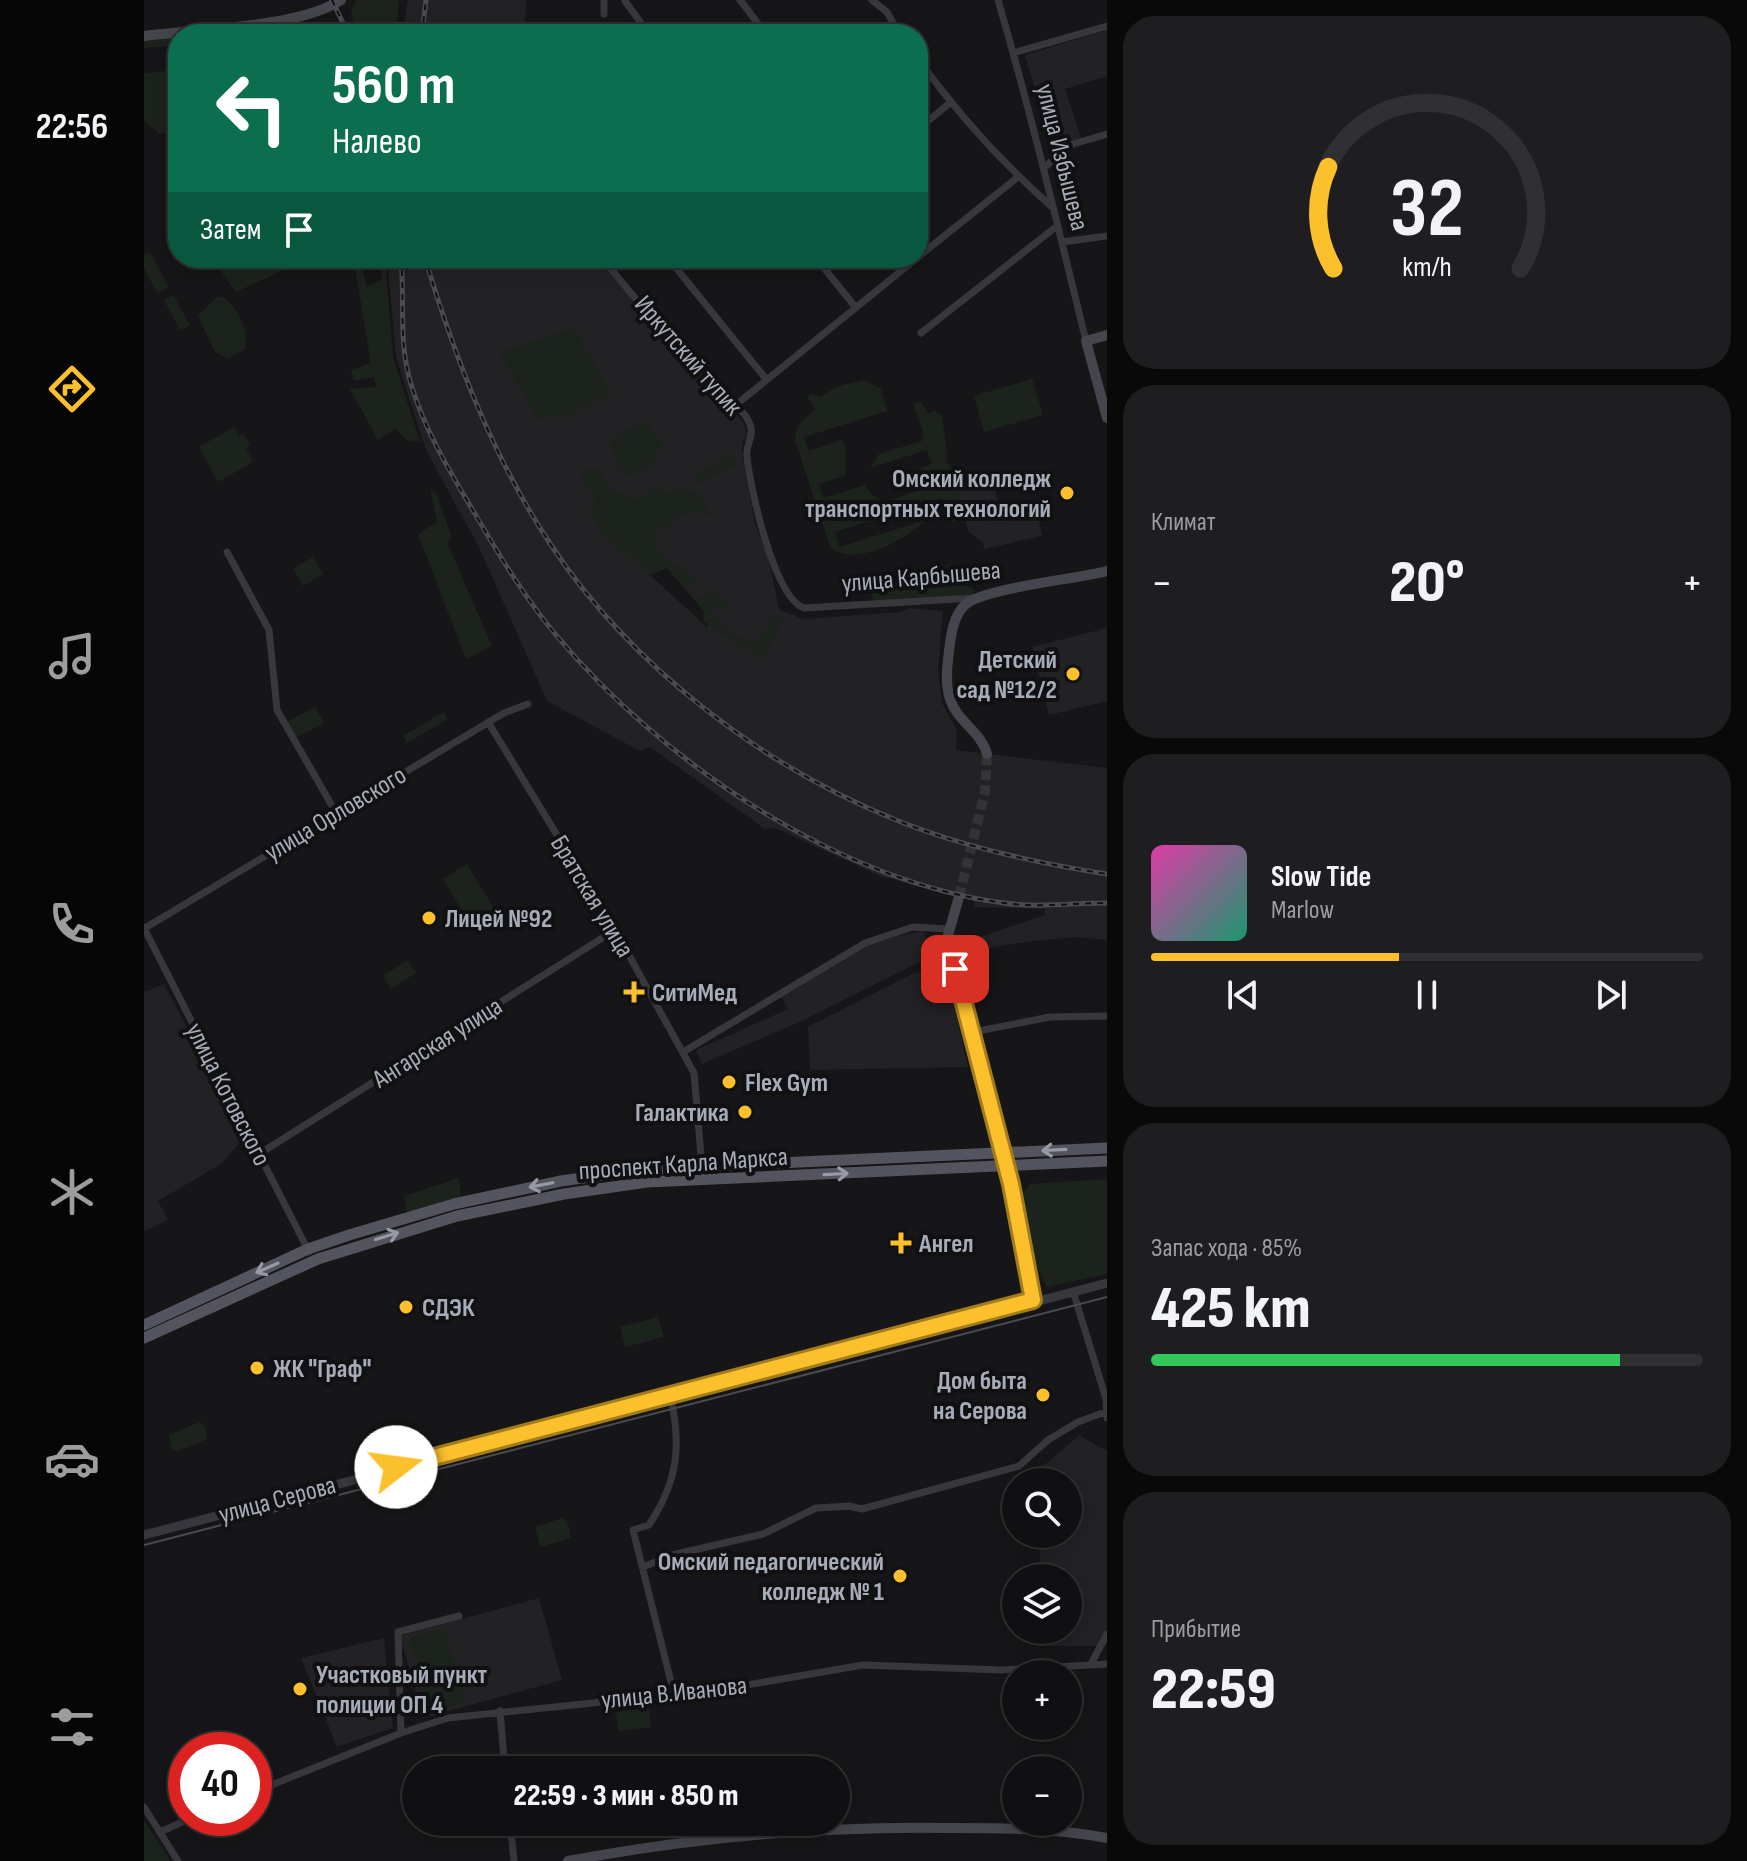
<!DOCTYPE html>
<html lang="ru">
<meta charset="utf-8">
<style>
body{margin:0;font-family:"Sofia Sans Condensed",sans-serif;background:#1e1e20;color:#f1f3f6;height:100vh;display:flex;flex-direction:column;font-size:30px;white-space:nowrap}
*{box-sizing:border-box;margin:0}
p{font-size:26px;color:#9c9d9f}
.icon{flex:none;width:44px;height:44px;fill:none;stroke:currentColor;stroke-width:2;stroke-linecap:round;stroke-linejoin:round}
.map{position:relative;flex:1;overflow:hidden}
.sheet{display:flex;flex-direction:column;gap:16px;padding:16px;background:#09090a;width:640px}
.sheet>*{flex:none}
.top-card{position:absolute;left:24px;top:24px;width:760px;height:244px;border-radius:32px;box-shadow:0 4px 20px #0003,0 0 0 2px #303032;background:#0b6e4f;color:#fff;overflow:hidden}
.controls{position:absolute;left:858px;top:1468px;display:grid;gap:16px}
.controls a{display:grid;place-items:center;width:80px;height:80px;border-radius:50%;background:#101012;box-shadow:0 4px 20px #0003,0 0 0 2px #303032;font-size:40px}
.speed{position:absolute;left:24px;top:1732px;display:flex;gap:16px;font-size:40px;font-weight:700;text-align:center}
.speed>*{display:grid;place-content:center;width:104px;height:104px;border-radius:50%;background:#101012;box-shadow:0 4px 20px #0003,0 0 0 2px #303032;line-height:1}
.speed .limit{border:12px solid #d22;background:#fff;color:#111}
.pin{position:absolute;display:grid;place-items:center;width:68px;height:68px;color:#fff;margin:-34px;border-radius:16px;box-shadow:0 4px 12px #0006}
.me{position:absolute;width:88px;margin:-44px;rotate:75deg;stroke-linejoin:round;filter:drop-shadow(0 0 6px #0008)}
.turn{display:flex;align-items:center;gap:28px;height:168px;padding:0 32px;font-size:36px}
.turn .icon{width:104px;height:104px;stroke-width:2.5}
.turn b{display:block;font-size:56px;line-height:68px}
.then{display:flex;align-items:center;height:76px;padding:0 32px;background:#0003;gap:16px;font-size:30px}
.big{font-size:60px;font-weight:800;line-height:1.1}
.sheet .widget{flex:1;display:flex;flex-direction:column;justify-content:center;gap:12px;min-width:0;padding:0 28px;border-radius:32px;background:#1e1e20}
.sheet .dial{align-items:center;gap:0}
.dial svg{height:208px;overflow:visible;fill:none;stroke:#303032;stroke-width:7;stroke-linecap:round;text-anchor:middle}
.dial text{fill:#f1f3f6;stroke:none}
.song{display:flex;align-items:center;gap:24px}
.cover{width:96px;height:96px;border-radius:12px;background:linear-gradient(135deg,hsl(320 70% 55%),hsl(160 70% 35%))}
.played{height:8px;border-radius:4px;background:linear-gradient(90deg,#fbc02b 45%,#303032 45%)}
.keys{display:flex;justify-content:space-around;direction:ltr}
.heat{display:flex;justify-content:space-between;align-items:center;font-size:44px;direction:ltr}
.charge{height:12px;border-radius:6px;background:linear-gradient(90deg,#34c759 85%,#303032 0)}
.trip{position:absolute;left:258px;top:1756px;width:448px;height:80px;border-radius:40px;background:#101012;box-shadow:0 4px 20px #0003,0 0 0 2px #303032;font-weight:800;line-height:80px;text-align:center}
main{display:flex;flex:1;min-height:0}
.dock{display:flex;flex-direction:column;width:144px;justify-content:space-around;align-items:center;background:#060607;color:#9c9d9f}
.dock .icon{width:56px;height:56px}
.dock .on{color:#fbc02b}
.dock b{font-size:36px;color:#f1f3f6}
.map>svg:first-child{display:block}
.built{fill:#222225;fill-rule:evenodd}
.green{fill:#1c231d}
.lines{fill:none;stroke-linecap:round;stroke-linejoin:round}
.secondary-tunnel{stroke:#333438;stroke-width:10;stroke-dasharray:10 5;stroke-linecap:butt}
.minor{stroke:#37373d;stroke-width:7}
.tertiary{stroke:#37373d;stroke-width:9}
.secondary{stroke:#45464d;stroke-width:10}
.primary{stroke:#53545d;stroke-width:11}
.tram{stroke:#4a4b52;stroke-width:2}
.rail-casing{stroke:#4a4b52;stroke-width:5}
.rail{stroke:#111113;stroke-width:2;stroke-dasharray:6;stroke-linecap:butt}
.oneway{stroke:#969aa7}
.route-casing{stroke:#a37d1c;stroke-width:20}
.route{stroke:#fbc02b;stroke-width:14}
.poi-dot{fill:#fbc02b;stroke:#111113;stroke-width:3}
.labels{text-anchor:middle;stroke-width:8;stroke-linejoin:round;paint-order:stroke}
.street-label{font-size:26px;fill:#a7acb9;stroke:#111113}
.poi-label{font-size:26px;font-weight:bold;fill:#a7acb9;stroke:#111113;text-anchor:start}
</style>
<main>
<nav class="dock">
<b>22:56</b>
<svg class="icon on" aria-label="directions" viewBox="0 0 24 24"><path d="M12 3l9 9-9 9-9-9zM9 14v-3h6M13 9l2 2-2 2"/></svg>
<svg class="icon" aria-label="music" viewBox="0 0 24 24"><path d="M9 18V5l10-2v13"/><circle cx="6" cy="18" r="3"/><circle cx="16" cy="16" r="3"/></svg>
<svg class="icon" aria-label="phone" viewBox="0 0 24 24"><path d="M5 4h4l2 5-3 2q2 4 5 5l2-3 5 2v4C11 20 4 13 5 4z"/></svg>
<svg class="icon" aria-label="climate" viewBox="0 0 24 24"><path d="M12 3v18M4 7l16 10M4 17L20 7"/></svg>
<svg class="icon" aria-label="car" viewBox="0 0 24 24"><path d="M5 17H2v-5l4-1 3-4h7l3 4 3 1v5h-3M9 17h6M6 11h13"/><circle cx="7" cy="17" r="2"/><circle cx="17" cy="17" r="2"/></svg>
<svg class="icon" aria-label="filters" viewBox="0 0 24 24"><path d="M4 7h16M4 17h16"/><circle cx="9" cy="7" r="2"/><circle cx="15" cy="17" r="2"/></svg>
</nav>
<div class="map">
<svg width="963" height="1861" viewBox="0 0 963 1861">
<rect width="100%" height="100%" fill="#161618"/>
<path class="built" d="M264,0h118l-1,34h-123z
M963,30v46l-42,13 16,49 -29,9 -27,-92z
M243,258h213l72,86 13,13 10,4 48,62 6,14 -6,3 -1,14 13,70 13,32 11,54 25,9 97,-7 8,-4 34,3 -5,59 4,33 15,27 -1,20 151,18v172l-31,-3 -43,4 -39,6 -36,11 -5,-12 92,-31v-6l-71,-2v-7l-94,-24 -105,-48 -10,1 -115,-82 -10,4 -93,-50 -68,-154 -53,-97 -30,-93zM523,568l37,43 4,17 -58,-53z
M846,475l12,38 34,-7 6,30 -58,13 -1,-6 -15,-12 -12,-46z
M963,628v73l-58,14 -17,-68z
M779,930l10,25 -131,66 -100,43 -6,-14 92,-41 -7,-13 66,-40 26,-13z
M802,968l22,99 -158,3 -2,-43 106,-54z
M20,984l72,137 -3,2 7,19 -19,22 -63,37 10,19 -24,12v-240z
M935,1435l28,16v176l-9,19h-50l-1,-16h21v-52h-26l-4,-44h30v-52h-34l-1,-7z
M395,1598l23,82 -139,38 -23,-82z
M240,1638l9,90 -56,19 -36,-89z"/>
<path class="green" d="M212,0h43l-3,34h-40l-5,-23z
M138,27l7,7h-94z
M34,36v9l-34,3v-9z
M34,70v61l-18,3 -16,-13v-48z
M6,252l19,35 -12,6 -13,-25v-13z
M67,258h23l4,8 16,-8h56l-74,34z
M204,258h11l8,29 15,-8 -2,-21h5l8,99 27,85 -13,-2 -12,-11 -17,11 -28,-51 26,-2 -2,-10 -20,4 -3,-11 20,-7 -16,-95z
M29,295l17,30 -10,5 -16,-30z
M74,296c18,3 32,36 27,53l-17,10 -13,-7 -17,-36z
M430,328l38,66 -50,24 -17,-1 -8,3 -37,-68z
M888,379l11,36 -59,17 -10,-36z
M720,380l17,9 6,22 -83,26 5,14 33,-11 4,9 -1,27 -26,8 4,14 42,-13c14,25 31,13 53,5l3,-22 11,-4 -5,-14 -57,18 9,-14 43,-13 2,-6 -11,-32 8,-1 7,11 7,-2 7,5 6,43 -3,2 5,5 15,53 -12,3 -11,-24 -107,34 4,15 84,-26c-17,20 -71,47 -93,26l-35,-107c1,-16 9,-22 21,-30l-9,-14 5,-2 8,3 18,-11z
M503,422l16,25 -6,5 -5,14 -22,11 -13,-11 -7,-24 22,-15z
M90,427l5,9 5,-2 6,11 -4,3 7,14 -35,20 -19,-35z
M588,454l4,10 -4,4 -37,18 1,-12z
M446,466l8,2 16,25h12l6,9 28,-17 7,10 11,-7 12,4 7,-2 19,30c-22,-17 -41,-2 -59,15l-1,12 41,36 -9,9 8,8 17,-10 18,19 -14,-1 -8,4 20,21 25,10 9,-6 9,-20h11l-19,44 -61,-40 1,-10 -37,-43 -17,7 -44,-38 -18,-25 10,-7 -18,-32z
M286,490l6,2 16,46 -4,2 1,7 43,99 -26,13 -48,-125 19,-12z
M169,557l10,17 -20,12 -10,-17z
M807,564l-3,18 25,6 2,7 -101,6 -5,-11z
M171,707l9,16 -29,15 -9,-16z
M300,712l4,7 -41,24 -4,-7z
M323,864l29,48 -24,15 -29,-48z
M264,960l8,13 -25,16 -8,-13z
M315,1178l2,21 -54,16 -3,-19z
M963,1179v95l-60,13 -10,-20h-5l-11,-71 9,-12z
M514,1317l6,20 -39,10 -5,-20z
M56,1422l5,4 2,13 -29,12 -6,-1 -3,-15z
M419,1518l5,5 3,15 -31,9 -5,-20z
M301,1628l20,74 -36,10 -20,-74z
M505,1708l2,19 -33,4 -2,-19z
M0,1821l3,4 24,36h-27z"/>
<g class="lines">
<path class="secondary-tunnel" d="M815,897l26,-105 2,-38
M802,942l9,27"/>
<path class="minor" d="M460,0v14
M596,0l26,34
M728,0l15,12 12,22
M854,0c33,113 60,227 88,341
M481,1l24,33
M739,34l10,-9
M869,53l94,-27
M774,59c39,54 83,103 133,147
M774,129l32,-26
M902,166l27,-22 34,-10
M918,242l45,-6
M774,257l100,-80
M459,258c24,32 56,69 87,94 15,12 20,32 33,45 10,9 20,11 26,25 7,14 -4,21 -2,35 3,30 27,141 57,151l170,-10
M524,258l98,121
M672,258l40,50
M777,333l136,-107
M593,404l180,-146
M83,552l42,78 8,80 58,101
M344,722l127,208 79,143 8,94
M0,928l165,324
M1,928l359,-215 24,-9
M829,1032l77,-15 57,-1
M539,1052l182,-109 48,-16 35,2
M115,1154l356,-224
M929,1291l33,108 1,19
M526,1395c12,50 8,86 -21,130l-16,5 41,164
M499,1567l29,-12 91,-21 53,-26 33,-2 13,3 157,-43 29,-26 30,-18 27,-10
M947,1664l16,-30
M356,1711l5,59
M257,1733l-3,-101 61,-16
M110,1792l147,-59 47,-15 270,-28 145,-25 138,5 106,-6
M0,1807l34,54
M366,1822l4,39
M16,1832l31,-14"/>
<path class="tertiary" d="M862,1167l27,133
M0,1535l963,-252"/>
<path class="secondary" d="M0,36c53,-7 154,-8 197,-36
M963,335l-21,6 21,77
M843,754c-6,-23 -30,-32 -37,-55 -5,-15 -3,-33 -1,-48 2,-16 4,-35 16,-46 18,-17 112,-26 142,-34
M802,942l13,-45
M811,969l31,110 10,54 10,34
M424,1861c125,-24 254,-35 381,-33 53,0 106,0 158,10"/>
<path class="primary" d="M0,1325l164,-76 41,-14 105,-31 107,-23 85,-12 461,-21
M0,1338l174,-79 139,-43 107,-22 83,-12 460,-21"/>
<path class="tram" d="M0,1545l963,-248"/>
<defs>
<path id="rail" d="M188,0l16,34
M278,34l4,-34
M257,258c4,42 -3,85 10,126 14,48 42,93 67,135 24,41 48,80 78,116 106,127 281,246 448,268 34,5 69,0 103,0
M281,258c30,100 68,200 126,287 80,121 211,221 345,275 67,27 140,43 211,54"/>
</defs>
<use href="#rail" class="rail-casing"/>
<use href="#rail" class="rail"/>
</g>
<defs><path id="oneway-shaft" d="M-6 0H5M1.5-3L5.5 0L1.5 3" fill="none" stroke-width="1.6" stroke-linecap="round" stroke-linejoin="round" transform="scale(2)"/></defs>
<g class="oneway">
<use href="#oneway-shaft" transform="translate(910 1150) rotate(177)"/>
<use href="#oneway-shaft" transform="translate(692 1174) rotate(-3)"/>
<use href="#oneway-shaft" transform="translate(397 1185) rotate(169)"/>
<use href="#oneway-shaft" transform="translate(243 1236) rotate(-17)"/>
<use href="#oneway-shaft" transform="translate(123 1268) rotate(156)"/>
</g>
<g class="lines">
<defs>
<path id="route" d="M252,1467l637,-167 -22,-116 -56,-215"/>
</defs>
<use href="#route" class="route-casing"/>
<use href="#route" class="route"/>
</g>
<g class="poi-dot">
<circle cx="923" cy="493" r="8"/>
<circle cx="929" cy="674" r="8"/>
<circle cx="285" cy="918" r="8"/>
<path d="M486 980h8v8h8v8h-8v8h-8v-8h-8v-8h8z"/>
<circle cx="585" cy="1082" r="8"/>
<circle cx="601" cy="1112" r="8"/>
<path d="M753 1231h8v8h8v8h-8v8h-8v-8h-8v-8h8z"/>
<circle cx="262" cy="1307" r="8"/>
<circle cx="113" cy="1368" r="8"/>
<circle cx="899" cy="1395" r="8"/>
<circle cx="756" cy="1576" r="8"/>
<circle cx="156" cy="1689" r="8"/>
</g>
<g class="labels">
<g class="street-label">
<text transform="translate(919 157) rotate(76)" y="9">улица Избышева</text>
<text transform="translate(545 355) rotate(49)" y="9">Иркутский тупик</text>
<text transform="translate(777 576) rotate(-5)" y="9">улица Карбышева</text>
<text transform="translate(191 813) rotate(-31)" y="9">улица Орловского</text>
<text transform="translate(449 896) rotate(59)" y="9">Братская улица</text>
<text transform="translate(293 1042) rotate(-32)" y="9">Ангарская улица</text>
<text transform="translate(85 1094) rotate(63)" y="9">улица Котовского</text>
<text transform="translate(539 1163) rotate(-4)" y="9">проспект Карла Маркса</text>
<text transform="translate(133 1499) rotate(-15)" y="9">улица Серова</text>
<text transform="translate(530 1692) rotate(-6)" y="9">улица В.Иванова</text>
</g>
<g class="poi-label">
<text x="907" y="487" text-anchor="end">Омский колледж<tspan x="907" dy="30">транспортных технологий</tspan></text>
<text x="913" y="668" text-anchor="end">Детский<tspan x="913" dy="30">сад №12/2</tspan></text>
<text x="301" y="927">Лицей №92</text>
<text x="508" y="1001">СитиМед</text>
<text x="601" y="1091">Flex Gym</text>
<text x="585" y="1121" text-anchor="end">Галактика</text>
<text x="775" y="1252">Ангел</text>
<text x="278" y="1316">СДЭК</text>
<text x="129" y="1377">ЖК "Граф"</text>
<text x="883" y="1389" text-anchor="end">Дом быта<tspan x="883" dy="30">на Серова</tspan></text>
<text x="740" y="1570" text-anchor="end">Омский педагогический<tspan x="740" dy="30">колледж № 1</tspan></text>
<text x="172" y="1683">Участковый пункт<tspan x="172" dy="30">полиции ОП 4</tspan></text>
</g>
</g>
</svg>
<div class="controls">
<a><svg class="icon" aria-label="search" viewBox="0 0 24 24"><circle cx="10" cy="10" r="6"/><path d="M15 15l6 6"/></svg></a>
<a><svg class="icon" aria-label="layers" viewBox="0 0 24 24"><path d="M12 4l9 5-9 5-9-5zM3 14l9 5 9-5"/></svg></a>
<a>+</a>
<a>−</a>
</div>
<div class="speed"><div class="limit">40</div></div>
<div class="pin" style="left:811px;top:969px;background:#d93025"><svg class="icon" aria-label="arrive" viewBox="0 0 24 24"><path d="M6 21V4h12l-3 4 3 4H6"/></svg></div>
<svg class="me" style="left:252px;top:1467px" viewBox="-20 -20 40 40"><circle r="19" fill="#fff"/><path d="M0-13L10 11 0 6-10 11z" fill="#fbc02b"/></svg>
<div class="trip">22:59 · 3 мин · 850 m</div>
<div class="top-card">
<div class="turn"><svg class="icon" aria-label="left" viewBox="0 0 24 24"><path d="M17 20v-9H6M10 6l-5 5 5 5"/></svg><div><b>560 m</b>Налево</div></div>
<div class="then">Затем<svg class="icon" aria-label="arrive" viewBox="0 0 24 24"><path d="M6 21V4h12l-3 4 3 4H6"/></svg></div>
</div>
</div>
<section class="sheet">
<div class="widget dial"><svg viewBox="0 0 100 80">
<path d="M14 69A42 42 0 1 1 86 69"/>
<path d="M14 69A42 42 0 0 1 12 30" stroke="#fbc02b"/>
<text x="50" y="56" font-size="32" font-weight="700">32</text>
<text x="50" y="72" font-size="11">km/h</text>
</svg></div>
<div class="widget"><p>Климат</p>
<div class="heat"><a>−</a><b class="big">20°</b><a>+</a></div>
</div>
<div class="widget">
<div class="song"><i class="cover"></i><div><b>Slow Tide</b><p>Marlow</p></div></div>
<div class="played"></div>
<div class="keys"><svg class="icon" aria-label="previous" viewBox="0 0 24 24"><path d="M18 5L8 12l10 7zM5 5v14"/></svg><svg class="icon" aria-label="pause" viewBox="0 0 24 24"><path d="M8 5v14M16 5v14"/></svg><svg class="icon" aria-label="next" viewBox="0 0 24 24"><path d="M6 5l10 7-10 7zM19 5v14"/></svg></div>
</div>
<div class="widget"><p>Запас хода · 85%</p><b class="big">425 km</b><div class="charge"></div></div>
<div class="widget"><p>Прибытие</p><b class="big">22:59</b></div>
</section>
</main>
